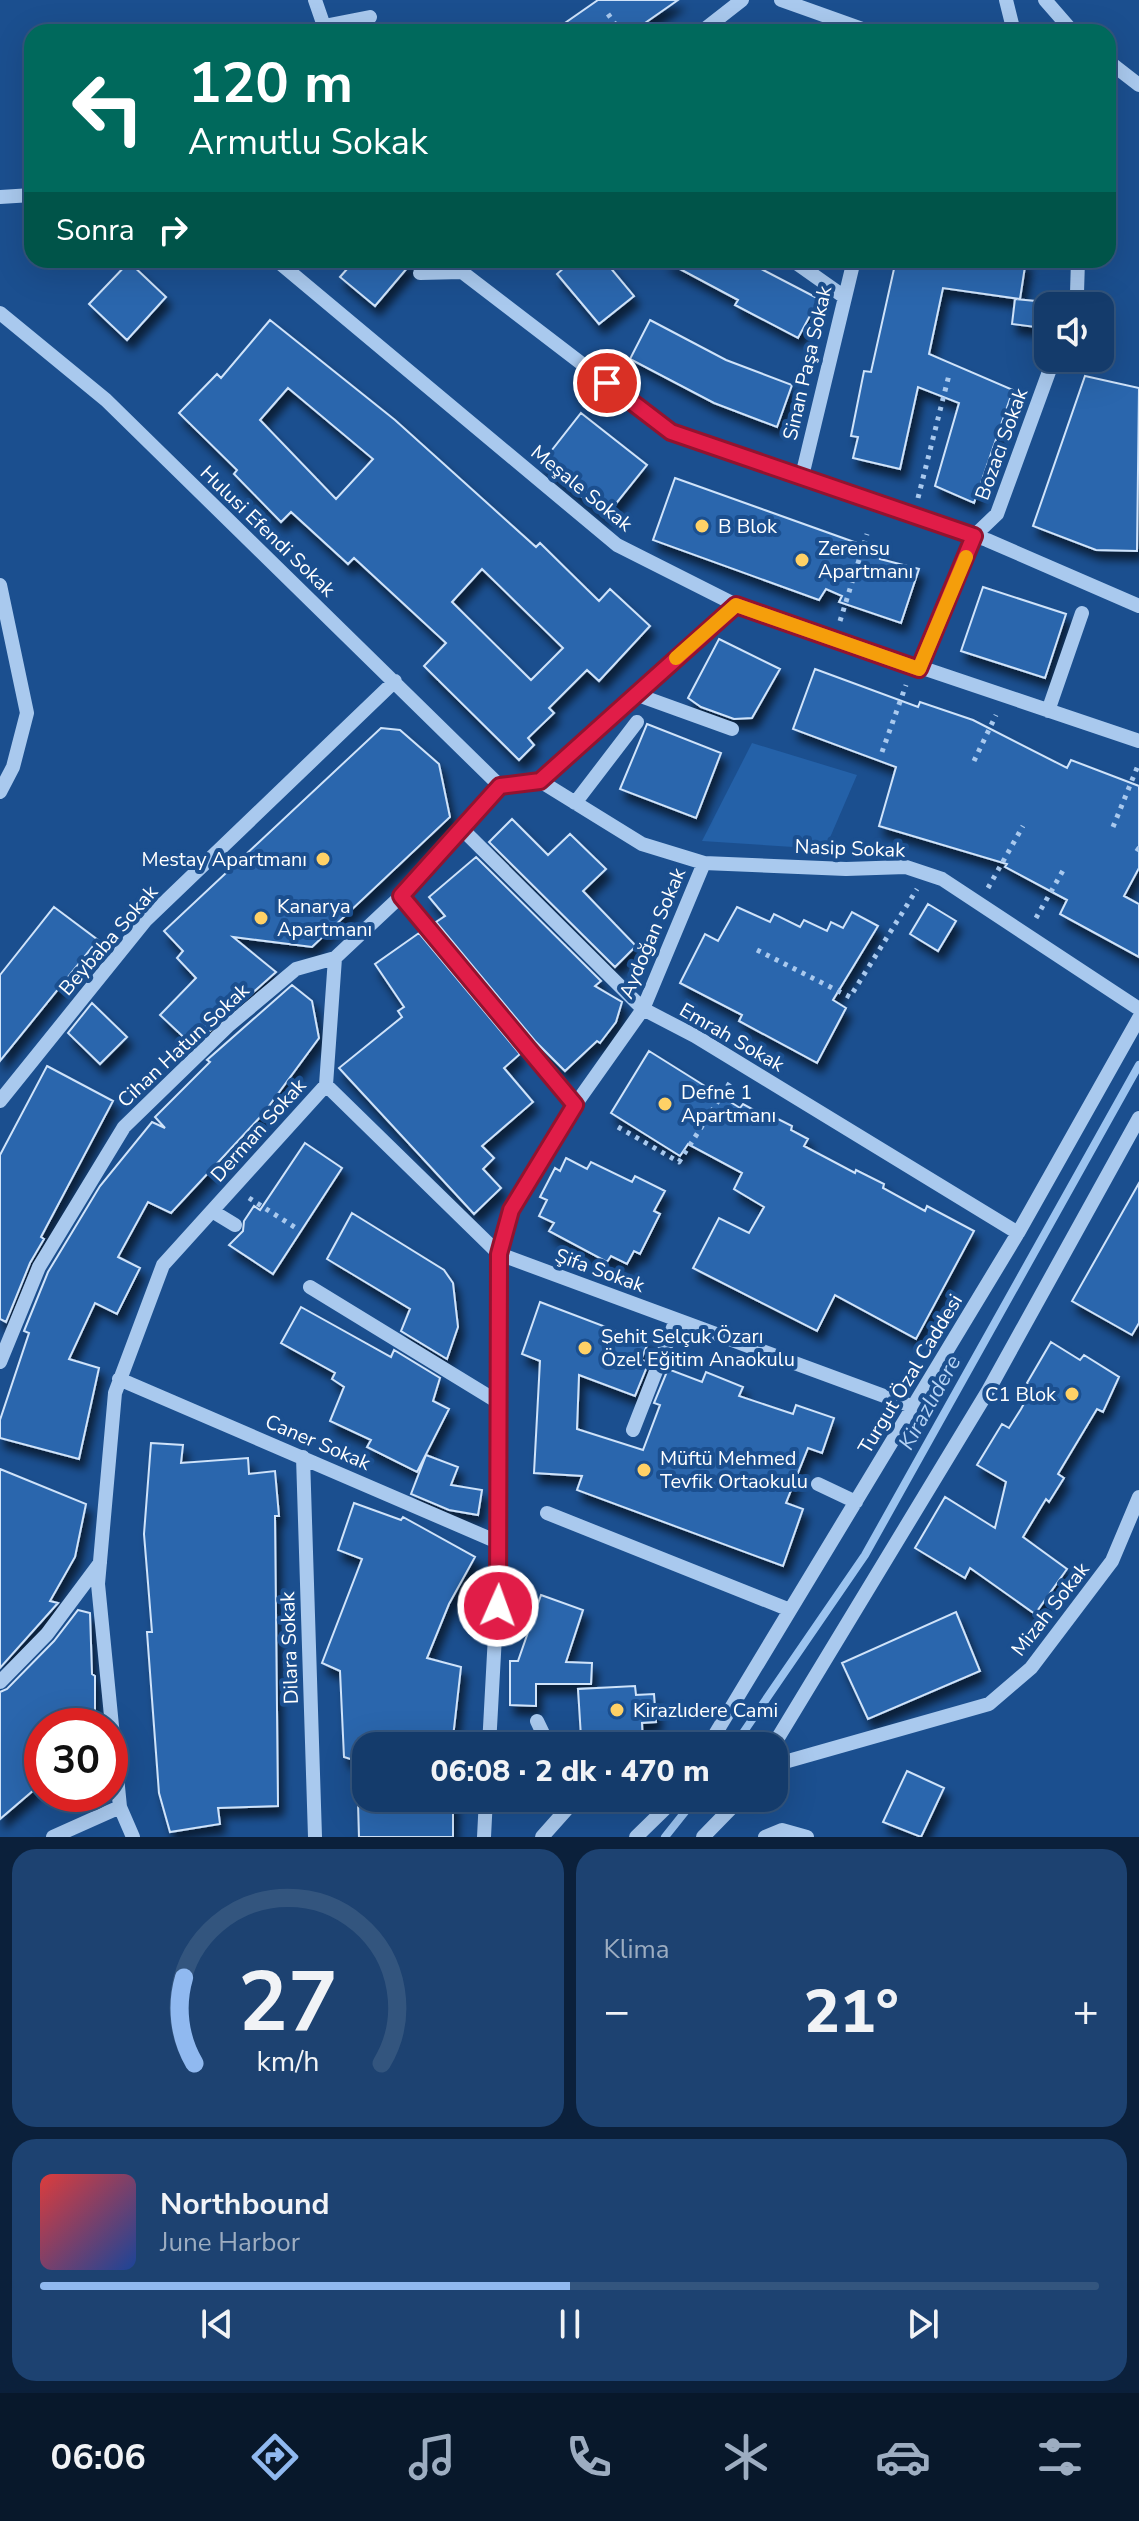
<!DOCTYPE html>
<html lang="tr">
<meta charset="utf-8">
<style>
body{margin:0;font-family:"Nunito Sans",sans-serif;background:#1d4271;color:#f1f3f6;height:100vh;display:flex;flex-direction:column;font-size:30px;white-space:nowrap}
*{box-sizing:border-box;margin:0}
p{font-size:26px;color:#9dadc1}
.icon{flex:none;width:44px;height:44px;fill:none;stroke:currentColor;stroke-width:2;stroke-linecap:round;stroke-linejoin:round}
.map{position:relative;height:1837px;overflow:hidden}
.details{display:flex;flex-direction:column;gap:12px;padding:12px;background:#0b203b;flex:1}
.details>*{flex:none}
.guide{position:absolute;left:24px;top:24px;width:1092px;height:244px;border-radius:24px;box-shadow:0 8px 32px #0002,0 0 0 2px #33557e;background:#00695c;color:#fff;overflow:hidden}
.controls{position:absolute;left:1034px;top:292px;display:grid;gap:16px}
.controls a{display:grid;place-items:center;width:80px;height:80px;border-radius:16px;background:#143b6b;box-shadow:0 8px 32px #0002,0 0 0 2px #33557e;font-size:40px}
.speed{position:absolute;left:24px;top:1708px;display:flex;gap:16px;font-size:40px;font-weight:700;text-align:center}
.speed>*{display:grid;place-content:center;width:104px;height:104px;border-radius:50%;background:#143b6b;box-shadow:0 8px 32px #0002,0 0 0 2px #33557e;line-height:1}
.speed .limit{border:12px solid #d22;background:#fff;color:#111}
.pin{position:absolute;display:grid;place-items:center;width:68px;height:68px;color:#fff;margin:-34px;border:4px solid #fff;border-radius:50%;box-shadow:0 2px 8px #0007}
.me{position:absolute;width:88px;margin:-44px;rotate:2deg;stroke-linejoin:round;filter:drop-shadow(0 0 6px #0008)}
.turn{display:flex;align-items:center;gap:28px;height:168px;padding:0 32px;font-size:36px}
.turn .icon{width:104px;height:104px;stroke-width:2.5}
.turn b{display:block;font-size:56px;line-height:68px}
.then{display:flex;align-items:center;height:76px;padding:0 32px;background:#0003;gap:16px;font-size:30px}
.big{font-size:60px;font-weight:800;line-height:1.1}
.details .tile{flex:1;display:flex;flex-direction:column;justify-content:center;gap:12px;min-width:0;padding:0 28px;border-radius:24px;background:#1d4271}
.details .dial{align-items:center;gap:0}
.dial svg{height:208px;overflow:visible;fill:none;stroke:#33557e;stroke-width:7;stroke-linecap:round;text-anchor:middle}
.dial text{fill:#f1f3f6;stroke:none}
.song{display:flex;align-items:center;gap:24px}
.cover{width:96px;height:96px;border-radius:12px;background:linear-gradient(135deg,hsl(0 70% 55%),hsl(220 70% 35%))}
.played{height:8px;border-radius:4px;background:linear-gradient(90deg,#90b9f0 50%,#33557e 50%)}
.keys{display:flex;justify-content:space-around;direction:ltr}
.heat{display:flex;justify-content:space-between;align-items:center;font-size:44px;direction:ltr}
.details .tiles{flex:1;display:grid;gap:12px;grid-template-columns:1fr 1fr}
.tile:last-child{grid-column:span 2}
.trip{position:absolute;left:352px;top:1732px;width:436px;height:80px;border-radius:24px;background:#143b6b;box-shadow:0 8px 32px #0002,0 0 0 2px #33557e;font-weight:800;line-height:80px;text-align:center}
.tabs{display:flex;height:128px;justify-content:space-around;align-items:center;background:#08182b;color:#9dadc1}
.tabs .icon{width:56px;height:56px}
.tabs .active{color:#90b9f0}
.tabs b{font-size:36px;color:#f1f3f6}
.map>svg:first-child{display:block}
.green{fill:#2461a8}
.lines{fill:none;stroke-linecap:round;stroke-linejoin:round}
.stream{stroke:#9cc4f0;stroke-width:8}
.building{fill:#2a66ad;stroke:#cfe3fa;stroke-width:2;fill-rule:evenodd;filter:url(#shadow)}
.path{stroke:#a9c9ee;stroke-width:5;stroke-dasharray:4 6;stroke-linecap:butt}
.minor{stroke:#a9c9ee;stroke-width:14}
.route-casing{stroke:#92132f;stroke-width:20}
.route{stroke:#e11d48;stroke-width:14}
.slow{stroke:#f59e0b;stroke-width:14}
.poi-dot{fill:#ffd166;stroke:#1b4f8f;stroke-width:3}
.labels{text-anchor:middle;stroke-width:8;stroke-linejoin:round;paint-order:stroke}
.street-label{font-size:20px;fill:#fff;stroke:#1b4f8f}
.poi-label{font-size:20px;fill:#fff;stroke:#1b4f8f;text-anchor:start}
.water-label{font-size:22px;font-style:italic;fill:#b5d3f5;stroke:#1b4f8f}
</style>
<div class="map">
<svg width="1139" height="1837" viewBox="0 0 1139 1837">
<defs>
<filter id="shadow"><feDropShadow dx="5" dy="9" stdDeviation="4" flood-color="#0009"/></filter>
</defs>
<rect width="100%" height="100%" fill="#1b4f8f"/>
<path class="green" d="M752,743l105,32 -32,74 -123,-8z"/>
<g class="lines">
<path class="stream" d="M734,1746l131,-191 274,-490
M665,1837l31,-39"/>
</g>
<path class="building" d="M598,0h80l-46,32h-80z
M355,260h59l-39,46 -35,-29z
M573,260h31l30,36 -35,28 -42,-50z
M663,260h81l75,39 -21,39 -63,-33 3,-5z
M896,260h130l-6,39 -77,-11 -14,66 84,36 -39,113 -39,-17 24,-83 -41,-16 -18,82 -47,-11 5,-21 -7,-1 13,-65 7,1z
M129,262l37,35 -39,43 -38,-36z
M1015,299l31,3 -3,26 -31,-4z
M270,320l125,100 141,127 4,-4 59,58 11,-12 40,37 -51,55 -12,-11 -38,38 5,5 -26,25 6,7 -15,15 -95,-94 22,-23 -92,-85 -6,6 -57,-52 -10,10 -47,-48 3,-4 -58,-57 38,-39 4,4zM288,388l85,71 -37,40 -76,-79zM482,569l81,79 -32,32 -79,-78z
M650,320l76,40 66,25 -15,42 -63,-24 -84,-44z
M1085,376l54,12 -2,163 -41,-1 -63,-24z
M581,413l66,52 -41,51 -65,-52z
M675,478l207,74 -2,7 39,10 -18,54 -62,-21 3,-6 -16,-7 -7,11 -166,-60z
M983,587l83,27 -21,64 -84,-27z
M719,639l61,30 -28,49 -18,1 -33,-12 -13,-9z
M815,669l103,38 2,-5 53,18 94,48 4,-8 68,26v82l-15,28 15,8v53l-79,-43 7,-14 -62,-33 2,-3 -128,-38 17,-59 -103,-38z
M647,724l74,29 -25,65 -76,-29z
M381,728l19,2 39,34 11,53 -138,130 -79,-10 43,35 -83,74 -33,-31 36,-37 -19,-20 6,-7 -19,-20z
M512,819l36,36 22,-21 36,35 -23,22 53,55 -21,21 -126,-125z
M476,857l125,124 -6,5 27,16 -6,20 -16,21 -3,-2 -32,30 -30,-30 -99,-119 9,-6 -16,-19z
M928,904l28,17 -18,30 -28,-17z
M54,907l44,33 -98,121v-86z
M737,907l33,15 4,-8 26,13 4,-7 23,11 4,-9 12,6 9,-16 26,14 -45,74 13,8 -29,55 -78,-42 3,-6 -62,-32 25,-49 13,7z
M419,933l101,121 -16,14 29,34 -51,44 12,12 -11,11 18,19 -27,26 -135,-146 63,-51 -4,-6 6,-4 -29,-43z
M292,985l20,16 7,37 -56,76 -92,99 -23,-11 -30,55 22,11 -23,46 -22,-11 -26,56 30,9 -20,91 -79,-21v-18l29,-87 -5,-2 24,-59 52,-86 52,-64 13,6 -10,-11 55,-55 -3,-2z
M92,1003l35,34 -27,27 -32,-31z
M649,1051l91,57 3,-4 20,11 1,-3 28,14 -1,4 17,9 -4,7 51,27 1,-3 28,14 -1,4 42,23 2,-5 47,25 -58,108 -81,-44 -18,36 -124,-63 26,-50 30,15 15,-26 -30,-18 8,-16 -54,-29 -8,12 -69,-43z
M47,1066l66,35 -72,136 3,2 -14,24 -24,59 -6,-3v-164z
M305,1143l37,25 -69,106 -44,-29 14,-14 1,-10 10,-15 6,4z
M566,1158l21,11 4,-7 41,20 3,-6 30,15 -11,20 6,3 -20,40 -6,-3 -7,13 -16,-8 -4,6 -58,-31 5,-8 -15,-7 8,-16 -7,-3 15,-29 5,3z
M1139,1183v140l-7,12 -60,-34z
M352,1213l92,57 9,13 5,44 -11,32 -46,-28 9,-22 -83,-50z
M540,1302l108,41 -7,17 8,2 -14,34 -56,-21 -2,54 66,21 17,-45 -6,-2 14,-34 34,13 4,-10 37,15 -4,9 54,18 3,-9 38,13 -12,35 -14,-5 -22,55 17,6 -20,57 -206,-76 5,-14 -48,-3 6,-112 -18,-7z
M301,1307l90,50 3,-7 46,28 -7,23 16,8 -32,63 -50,-25 4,-7 -41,-19 14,-34 -12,-8 3,-6 -54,-30z
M1051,1342l29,18 4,-5 35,22 -16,35 -6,-3 -39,65 6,4 -15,24 -3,-3 -23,38 44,32 -32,45 -65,-46 -5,10 -50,-30 30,-51 50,31 11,-46 -29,-17 25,-41 7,4 12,-19 12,-22 -6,-4z
M151,1443l32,2 -2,18 67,-5 1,16 26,-3 4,45h-4l3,290 -60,2 2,16 -50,8 -11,-39 -12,-161h5l-8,-98z
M426,1455l32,12 -7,18 31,5 -4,25 -29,-5 -38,-16z
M0,1469l86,35 -11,53 -25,44 8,2 -58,65z
M354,1503l47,17 2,-3 72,40 -26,47 -22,54 34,9 -9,79h-86v18l-22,-7 -4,-86 -18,-8 40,-104 -24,-9z
M541,1595l42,15 -17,52 26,1 -1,21h-55v22l-26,-1v-44h8z
M78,1610l12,3 2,61 3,2v50h-53v57l-42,36v-127l7,-3 47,-48z
M956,1612l24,59 -112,48 -26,-56z
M635,1686l1,9 18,-1 2,28 -14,1 1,23h-44v-10l-18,1 -3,-48z
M907,1771l37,17 -23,49 -38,-15z
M453,1800v37h-94l-1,-35z"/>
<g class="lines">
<path class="path" d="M608,14l13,18
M918,498l31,-123
M840,621l27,-87
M882,752l24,-67
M974,761l22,-46
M1113,827l26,-64
M1136,848l3,2
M988,888l35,-62
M1036,918l29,-51
M757,950l93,47 67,-108
M618,1127l61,35 52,-81
M249,1198l50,32"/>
<path class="minor" d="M315,0l9,26 46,-9
M781,0l90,32
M1006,0l8,32
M1045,0l28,32
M701,32l41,-32
M1108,61l31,24
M0,197l32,-2
M276,260l341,285 119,60 403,136
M792,260l51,36
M420,273l42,-1 209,160 316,108 152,66
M1072,306l5,-13 1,-33
M0,313l106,87 394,386
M802,476l52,-216
M0,585l27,128 -14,54 -13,25
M919,669l55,-133 23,-22 57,-156
M635,694l97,35
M1048,711l34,-98
M540,781l102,63 62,19 142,6 60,-2 36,12 197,130
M575,803l62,-81
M463,830l180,179 52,27 323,197
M401,896l174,209
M326,1085l173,169 415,153
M0,1101l145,-180 250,-240
M212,1211l23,14
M310,1287l188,115
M0,1362l39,-95 85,-140 104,-101 68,-57 39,-11
M119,1379l381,164
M633,1430l43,-110
M303,1457l12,380
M818,1484l38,18
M547,1513l243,97
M0,1682l47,-48 53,-71
M537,1721l12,25
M489,1746l11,-203 -1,-289 12,-44 64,-105 68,-96 61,-146
M708,1746l310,-513 121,-215
M773,1746l215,-355 151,-273
M774,1765l215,-61 42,-36 81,-107 27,-64
M53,1837l67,-30
M133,1837l-13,-30 -22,-223 17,-191 48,-128 163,-180 9,-127 66,-62 99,-110 40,-5 196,-176
M484,1837l2,-39
M542,1837l32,-36 -1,-3
M636,1837l40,-39
M703,1837l38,-39
M765,1837l17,-7 25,7"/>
</g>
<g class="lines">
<defs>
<path id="route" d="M498,1606l1,-352 12,-44 64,-105 -174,-209 99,-110 40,-5 196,-176 183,64 55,-133 -303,-104 -64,-49"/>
</defs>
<use href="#route" class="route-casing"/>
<use href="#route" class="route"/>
<path class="slow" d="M676,658l60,-53 183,64 47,-112"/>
</g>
<g class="poi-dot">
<circle cx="702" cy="526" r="8"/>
<circle cx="802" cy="560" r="8"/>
<circle cx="323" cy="859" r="8"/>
<circle cx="261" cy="918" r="8"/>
<circle cx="665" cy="1104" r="8"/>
<circle cx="585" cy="1348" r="8"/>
<circle cx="1072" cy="1394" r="8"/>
<circle cx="644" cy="1470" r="8"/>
<circle cx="617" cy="1710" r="8"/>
</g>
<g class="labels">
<g class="street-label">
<text transform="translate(807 363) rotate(-77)" y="7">Sinan Paşa Sokak</text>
<text transform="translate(1001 444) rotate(-70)" y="7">Bozacı Sokak</text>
<text transform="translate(582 488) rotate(39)" y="7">Meşale Sokak</text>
<text transform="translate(268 531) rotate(44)" y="7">Hulusi Efendi Sokak</text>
<text transform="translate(850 848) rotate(2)" y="7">Nasip Sokak</text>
<text transform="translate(652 933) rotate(-67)" y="7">Aydoğan Sokak</text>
<text transform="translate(108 940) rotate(-49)" y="7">Beybaba Sokak</text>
<text transform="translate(732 1037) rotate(30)" y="7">Emrah Sokak</text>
<text transform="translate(183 1045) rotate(-43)" y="7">Cihan Hatun Sokak</text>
<text transform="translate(258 1130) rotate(-48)" y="7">Derman Sokak</text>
<text transform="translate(600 1270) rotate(20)" y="7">Şifa Sokak</text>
<text transform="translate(910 1374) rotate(-59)" y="7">Turgut Özal Caddesi</text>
<text transform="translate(318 1442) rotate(23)" y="7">Caner Sokak</text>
<text transform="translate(1050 1609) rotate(-52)" y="7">Mizah Sokak</text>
<text transform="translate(289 1648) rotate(-92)" y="7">Dilara Sokak</text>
</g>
<g class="poi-label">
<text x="718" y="533">B Blok</text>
<text x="818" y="555">Zerensu<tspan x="818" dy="23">Apartmanı</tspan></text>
<text x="307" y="866" text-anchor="end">Mestay Apartmanı</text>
<text x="277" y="913">Kanarya<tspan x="277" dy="23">Apartmanı</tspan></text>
<text x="681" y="1099">Defne 1<tspan x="681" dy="23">Apartmanı</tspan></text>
<text x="601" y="1343">Şehit Selçuk Özarı<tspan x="601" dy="23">Özel Eğitim Anaokulu</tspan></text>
<text x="1056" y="1401" text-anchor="end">C1 Blok</text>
<text x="660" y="1465">Müftü Mehmed<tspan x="660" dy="23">Tevfik Ortaokulu</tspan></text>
<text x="633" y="1717">Kirazlıdere Cami</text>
</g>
<g class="water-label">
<text transform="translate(929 1402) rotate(-61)" y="8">Kirazlıdere</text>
</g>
</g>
</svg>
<div class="controls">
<a><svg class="icon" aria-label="sound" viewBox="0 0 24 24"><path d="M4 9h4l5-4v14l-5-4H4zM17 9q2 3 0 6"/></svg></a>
</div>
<div class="speed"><div class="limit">30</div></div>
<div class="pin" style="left:607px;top:383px;background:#d93025"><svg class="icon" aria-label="arrive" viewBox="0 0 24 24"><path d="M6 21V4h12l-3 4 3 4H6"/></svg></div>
<svg class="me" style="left:498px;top:1606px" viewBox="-20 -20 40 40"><circle r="17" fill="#e11d48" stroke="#fff" stroke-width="3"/><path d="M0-11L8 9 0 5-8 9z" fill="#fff"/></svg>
<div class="trip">06:08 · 2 dk · 470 m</div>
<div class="guide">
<div class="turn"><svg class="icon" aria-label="left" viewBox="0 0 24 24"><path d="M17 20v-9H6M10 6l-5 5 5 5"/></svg><div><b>120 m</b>Armutlu Sokak</div></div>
<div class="then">Sonra<svg class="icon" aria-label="right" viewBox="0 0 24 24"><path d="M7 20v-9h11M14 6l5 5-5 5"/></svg></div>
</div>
</div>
<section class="details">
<div class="tiles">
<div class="tile dial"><svg viewBox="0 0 100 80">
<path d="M14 69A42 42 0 1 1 86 69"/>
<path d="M14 69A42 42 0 0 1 10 36" stroke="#90b9f0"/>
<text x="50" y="56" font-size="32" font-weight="700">27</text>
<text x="50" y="72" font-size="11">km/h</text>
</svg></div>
<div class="tile"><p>Klima</p>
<div class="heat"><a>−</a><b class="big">21°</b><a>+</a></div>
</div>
<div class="tile">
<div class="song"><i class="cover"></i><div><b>Northbound</b><p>June Harbor</p></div></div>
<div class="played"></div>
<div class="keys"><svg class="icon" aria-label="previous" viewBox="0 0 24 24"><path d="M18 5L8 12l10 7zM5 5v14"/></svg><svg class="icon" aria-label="pause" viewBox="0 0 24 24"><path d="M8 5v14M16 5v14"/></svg><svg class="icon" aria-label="next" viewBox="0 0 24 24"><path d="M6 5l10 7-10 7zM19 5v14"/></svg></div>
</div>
</div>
</section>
<nav class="tabs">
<b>06:06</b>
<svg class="icon active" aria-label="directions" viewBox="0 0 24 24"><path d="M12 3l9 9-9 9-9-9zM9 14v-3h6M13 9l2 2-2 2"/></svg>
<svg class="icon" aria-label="music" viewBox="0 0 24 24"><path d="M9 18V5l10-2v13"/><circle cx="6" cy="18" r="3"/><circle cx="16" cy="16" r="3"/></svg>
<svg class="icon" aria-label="phone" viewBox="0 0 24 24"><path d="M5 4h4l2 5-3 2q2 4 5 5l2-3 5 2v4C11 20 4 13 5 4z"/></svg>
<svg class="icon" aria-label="climate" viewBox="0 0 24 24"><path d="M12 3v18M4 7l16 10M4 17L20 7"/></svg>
<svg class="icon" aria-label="car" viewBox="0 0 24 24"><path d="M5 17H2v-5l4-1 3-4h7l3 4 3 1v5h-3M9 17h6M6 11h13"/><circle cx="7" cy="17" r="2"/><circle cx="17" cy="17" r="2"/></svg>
<svg class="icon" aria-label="filters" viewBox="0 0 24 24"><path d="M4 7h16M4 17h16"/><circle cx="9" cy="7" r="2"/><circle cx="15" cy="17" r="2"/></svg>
</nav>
